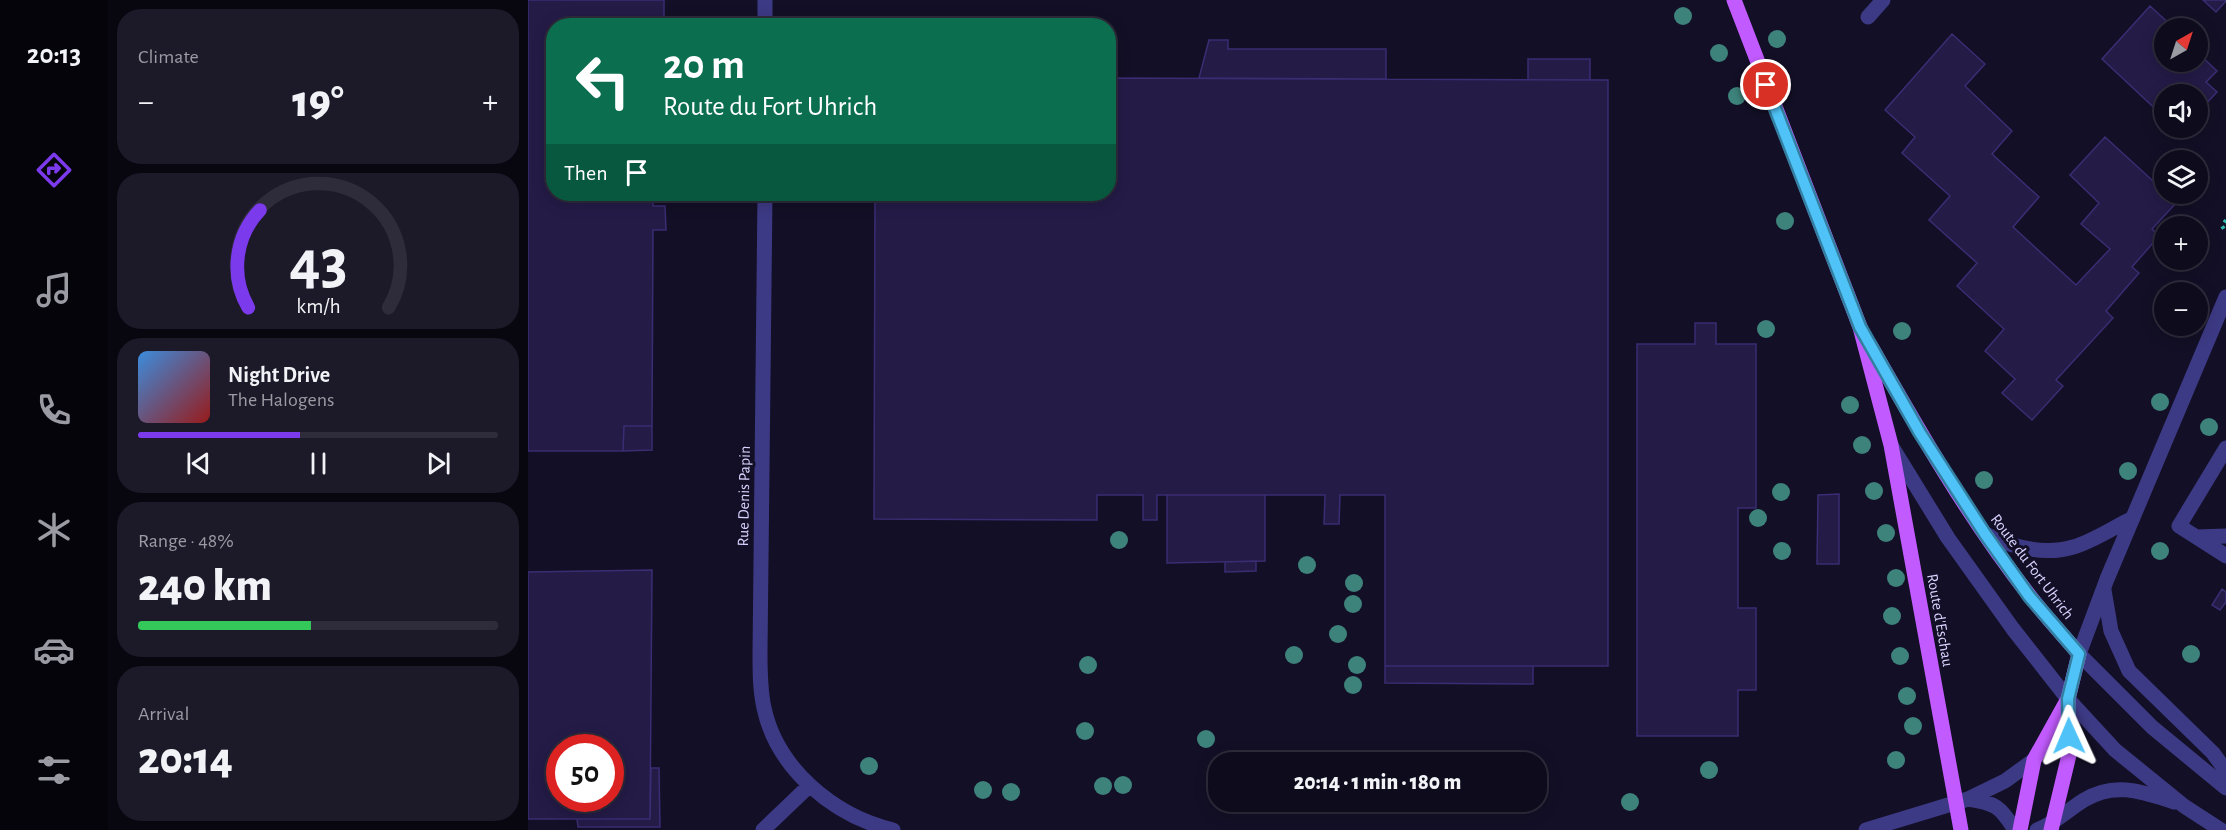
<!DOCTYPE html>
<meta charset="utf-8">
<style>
body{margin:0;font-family:"Alegreya Sans",sans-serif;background:#1c1929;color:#f1f3f6;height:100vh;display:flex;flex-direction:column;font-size:22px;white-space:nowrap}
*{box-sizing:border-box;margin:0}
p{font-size:20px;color:#9b9ba3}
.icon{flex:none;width:33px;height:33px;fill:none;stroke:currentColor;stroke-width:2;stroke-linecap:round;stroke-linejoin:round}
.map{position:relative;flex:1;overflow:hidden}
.panel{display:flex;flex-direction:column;gap:9px;padding:9px;background:#08060f;width:420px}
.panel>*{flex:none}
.top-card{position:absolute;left:18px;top:18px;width:570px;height:183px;border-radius:24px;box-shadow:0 3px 15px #0003,0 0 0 2px #2e2b3b;background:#0b6e4f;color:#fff;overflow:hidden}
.needle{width:39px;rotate:39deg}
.tools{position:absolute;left:1626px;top:18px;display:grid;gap:12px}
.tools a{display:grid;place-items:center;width:54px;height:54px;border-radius:50%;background:#0e0b1c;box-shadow:0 3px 15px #0003,0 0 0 2px #2e2b3b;font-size:30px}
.speed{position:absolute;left:18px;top:734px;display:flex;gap:12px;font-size:30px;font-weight:700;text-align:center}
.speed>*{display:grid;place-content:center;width:78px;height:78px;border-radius:50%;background:#0e0b1c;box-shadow:0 3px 15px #0003,0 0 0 2px #2e2b3b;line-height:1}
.speed .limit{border:9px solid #d22;background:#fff;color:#111}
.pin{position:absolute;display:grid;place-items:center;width:51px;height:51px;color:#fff;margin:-26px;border:3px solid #fff;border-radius:50%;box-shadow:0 2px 6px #0007}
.me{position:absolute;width:66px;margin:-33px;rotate:359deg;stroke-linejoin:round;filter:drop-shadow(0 0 4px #0008)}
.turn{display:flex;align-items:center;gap:21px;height:126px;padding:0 18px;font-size:27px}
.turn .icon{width:78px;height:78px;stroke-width:2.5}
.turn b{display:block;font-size:42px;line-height:51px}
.then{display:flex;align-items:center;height:57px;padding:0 18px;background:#0003;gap:12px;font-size:22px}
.big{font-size:45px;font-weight:800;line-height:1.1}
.panel .widget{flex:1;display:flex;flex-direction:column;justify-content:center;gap:9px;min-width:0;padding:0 21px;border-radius:24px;background:#1c1929}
.panel .dial{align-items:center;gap:0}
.dial svg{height:156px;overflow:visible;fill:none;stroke:#2e2b3b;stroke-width:7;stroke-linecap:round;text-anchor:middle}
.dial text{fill:#f1f3f6;stroke:none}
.song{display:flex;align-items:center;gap:18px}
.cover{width:72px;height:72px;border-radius:9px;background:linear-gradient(135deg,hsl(210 70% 55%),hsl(0 70% 35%))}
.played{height:6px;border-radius:3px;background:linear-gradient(90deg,#7c3aed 45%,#2e2b3b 45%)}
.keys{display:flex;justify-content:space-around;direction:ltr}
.heat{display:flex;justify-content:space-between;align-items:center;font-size:33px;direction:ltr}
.charge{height:9px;border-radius:4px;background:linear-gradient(90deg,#34c759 48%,#2e2b3b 0)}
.trip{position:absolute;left:680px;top:752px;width:339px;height:60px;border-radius:24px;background:#0e0b1c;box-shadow:0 3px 15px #0003,0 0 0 2px #2e2b3b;font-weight:800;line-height:60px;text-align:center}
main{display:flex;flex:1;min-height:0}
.tab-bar{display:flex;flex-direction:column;width:108px;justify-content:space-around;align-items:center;background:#06040b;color:#9b9ba3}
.tab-bar .icon{width:42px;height:42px}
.tab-bar .active{color:#7c3aed}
.tab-bar b{font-size:27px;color:#f1f3f6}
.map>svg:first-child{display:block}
.building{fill:#241b47;stroke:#3b2d73;stroke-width:1.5;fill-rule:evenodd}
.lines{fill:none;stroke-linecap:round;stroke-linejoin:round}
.path{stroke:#2fb8b0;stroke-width:4;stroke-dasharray:3 4.5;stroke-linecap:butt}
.minor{stroke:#3d3a85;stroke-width:15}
.major{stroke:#c25bff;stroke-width:15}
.tree{fill:#3d827b}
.route-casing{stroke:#337fa1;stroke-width:15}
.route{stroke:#4fc3f7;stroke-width:10}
.labels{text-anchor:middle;stroke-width:6;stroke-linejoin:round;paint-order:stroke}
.street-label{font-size:16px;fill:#d9d4ff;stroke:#130f26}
</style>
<main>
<nav class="tab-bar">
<b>20:13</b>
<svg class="icon active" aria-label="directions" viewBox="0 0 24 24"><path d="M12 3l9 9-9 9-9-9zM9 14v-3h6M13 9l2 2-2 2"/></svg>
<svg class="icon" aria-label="music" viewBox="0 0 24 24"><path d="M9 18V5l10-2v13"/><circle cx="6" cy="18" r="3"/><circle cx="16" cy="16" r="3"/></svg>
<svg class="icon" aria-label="phone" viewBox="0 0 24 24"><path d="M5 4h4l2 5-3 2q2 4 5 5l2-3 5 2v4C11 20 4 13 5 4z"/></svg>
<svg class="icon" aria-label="climate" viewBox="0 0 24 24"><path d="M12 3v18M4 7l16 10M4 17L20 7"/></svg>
<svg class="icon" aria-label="car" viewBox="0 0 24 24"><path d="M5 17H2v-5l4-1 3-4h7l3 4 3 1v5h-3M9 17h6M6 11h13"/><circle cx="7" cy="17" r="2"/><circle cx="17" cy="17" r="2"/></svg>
<svg class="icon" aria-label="filters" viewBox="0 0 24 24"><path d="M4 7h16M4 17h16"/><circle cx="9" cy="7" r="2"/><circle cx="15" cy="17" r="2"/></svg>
</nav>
<section class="panel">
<div class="widget"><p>Climate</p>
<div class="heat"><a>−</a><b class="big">19°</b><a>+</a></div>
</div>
<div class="widget dial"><svg viewBox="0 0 100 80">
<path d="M14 69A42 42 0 1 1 86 69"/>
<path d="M14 69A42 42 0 0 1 20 19" stroke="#7c3aed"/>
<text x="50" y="56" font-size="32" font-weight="700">43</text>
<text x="50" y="72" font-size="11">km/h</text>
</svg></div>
<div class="widget">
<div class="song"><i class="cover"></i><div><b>Night Drive</b><p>The Halogens</p></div></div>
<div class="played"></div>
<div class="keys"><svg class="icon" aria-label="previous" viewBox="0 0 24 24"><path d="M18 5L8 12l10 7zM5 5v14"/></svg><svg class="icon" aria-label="pause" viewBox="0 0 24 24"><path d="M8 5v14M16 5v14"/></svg><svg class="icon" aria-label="next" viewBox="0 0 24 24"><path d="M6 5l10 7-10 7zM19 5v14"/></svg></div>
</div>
<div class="widget"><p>Range · 48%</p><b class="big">240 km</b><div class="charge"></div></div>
<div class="widget"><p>Arrival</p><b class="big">20:14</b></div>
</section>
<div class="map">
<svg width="1698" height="830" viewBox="0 0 1698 830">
<rect width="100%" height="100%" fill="#130f26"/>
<path class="building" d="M0,0h136v26h-110v168h99v12h12l1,24h-13l-1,196h-28l-1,25h-95z
M1675,0h23v1l-10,11z
M1622,6l24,22h-10v34h34v-9l19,18 -11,11 11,10 -15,16 3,3 -7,9v-26h-34v20l-2,1 -60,-56z
M1424,34l33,30 -20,22 47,45 -20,23 47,43 -26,30 63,58 34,-36 -29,-25 18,-21 -29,-28 35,-38 59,54v3h4l9,8 -25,27 7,7 -27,31 7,6 -33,38 7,7 -57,62 7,6 -31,34 -30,-27 13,-14 -30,-28 19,-22 -47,-43 20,-23 -48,-43 21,-24 -48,-43 13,-16 -30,-27z
M681,40h19v9h158v30l-187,-1z
M1000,59h62v21h-62z
M580,78l500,2v586h-223v-171h-45l-1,29h-15l1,-29h-168v25h-14v-25h-46v25l-223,-1 1,-325h233z
M1648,128h14l-6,7z
M1167,323h21v21h40v164h-18v100h18v82h-18v46h-101v-392h58z
M96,426h28v24l-29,1z
M1311,494v70h-22l1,-69z
M639,495h98v66l-98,2z
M728,561v10l-31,1v-10z
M124,570l-2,249h-122v-247zM32,747h50v51h-50z
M1694,589l4,3v10l-6,8 -8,-5z
M857,666h148v18l-148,-1z
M123,768h8l1,59h-82l-1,-8h73z"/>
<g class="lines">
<path class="path" d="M1698,220l-4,6 4,6"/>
<path class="minor" d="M237,0v26
M1340,17l15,-17
M237,194l-5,459c0,19 0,37 4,55 13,61 70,108 129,122
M1698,297l-119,282 -28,75 73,73 74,61
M1364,447l56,91 65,91 55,70 47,51 69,56 37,24
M1698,448l-47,78 47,30
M1457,534c27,13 58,22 88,13 19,-5 41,-20 60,-29
M1669,537l29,-1
M1576,590l7,41 18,40 84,82 13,18
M1440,799c27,4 32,7 47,31
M235,830l46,-44
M1338,830l102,-31 37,-18 29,-21
M1509,830c18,-7 31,-20 47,-30 31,-19 59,-8 90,2"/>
<path class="major" d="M1206,0l126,327 31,118 70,385
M1342,345c49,86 98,172 159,250 16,21 34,40 50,59l-11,45 -34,61 -14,70
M1523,830l18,-75 -1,-56"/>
</g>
<g class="tree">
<circle cx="1155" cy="16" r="9"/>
<circle cx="1249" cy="39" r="9"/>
<circle cx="1191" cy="53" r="9"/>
<circle cx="1209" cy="96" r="9"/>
<circle cx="1257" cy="221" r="9"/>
<circle cx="1238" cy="329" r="9"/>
<circle cx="1374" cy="331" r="9"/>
<circle cx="1632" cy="402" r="9"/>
<circle cx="1322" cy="405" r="9"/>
<circle cx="1681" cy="427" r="9"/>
<circle cx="1334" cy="445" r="9"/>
<circle cx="1600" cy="471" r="9"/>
<circle cx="1456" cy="480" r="9"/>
<circle cx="1346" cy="491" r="9"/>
<circle cx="1253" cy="492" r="9"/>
<circle cx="1230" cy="518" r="9"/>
<circle cx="1358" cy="533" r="9"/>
<circle cx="591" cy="540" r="9"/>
<circle cx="1254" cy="551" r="9"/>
<circle cx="1632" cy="551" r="9"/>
<circle cx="779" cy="565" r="9"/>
<circle cx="1368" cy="578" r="9"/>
<circle cx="826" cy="583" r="9"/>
<circle cx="825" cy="604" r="9"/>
<circle cx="1364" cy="616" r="9"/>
<circle cx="810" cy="634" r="9"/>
<circle cx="1663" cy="654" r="9"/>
<circle cx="766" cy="655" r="9"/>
<circle cx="1372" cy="656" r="9"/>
<circle cx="560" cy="665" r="9"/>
<circle cx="829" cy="665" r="9"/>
<circle cx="825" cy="685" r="9"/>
<circle cx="1379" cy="696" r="9"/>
<circle cx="1385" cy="726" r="9"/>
<circle cx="557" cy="731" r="9"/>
<circle cx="678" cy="739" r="9"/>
<circle cx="1368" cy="760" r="9"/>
<circle cx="341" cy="766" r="9"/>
<circle cx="1181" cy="770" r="9"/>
<circle cx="595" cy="785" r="9"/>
<circle cx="575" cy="786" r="9"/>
<circle cx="455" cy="790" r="9"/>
<circle cx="483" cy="792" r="9"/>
<circle cx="1102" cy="802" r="9"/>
</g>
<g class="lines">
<defs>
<path id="route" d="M1238,85l94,242 60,106 65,101 44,62 50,58 -11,45 1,37"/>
</defs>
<use href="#route" class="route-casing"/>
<use href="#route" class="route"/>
</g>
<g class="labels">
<g class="street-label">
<text transform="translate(215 496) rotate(-89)" y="6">Rue Denis Papin</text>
<text transform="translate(1505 566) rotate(53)" y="6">Route du Fort Uhrich</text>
<text transform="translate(1413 620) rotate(80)" y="6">Route d'Eschau</text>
</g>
</g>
</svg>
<div class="tools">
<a><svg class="needle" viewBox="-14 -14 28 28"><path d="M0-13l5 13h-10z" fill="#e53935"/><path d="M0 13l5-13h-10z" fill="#9b9ba3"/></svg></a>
<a><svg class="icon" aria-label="sound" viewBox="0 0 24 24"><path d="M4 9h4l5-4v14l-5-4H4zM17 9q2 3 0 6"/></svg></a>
<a><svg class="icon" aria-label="layers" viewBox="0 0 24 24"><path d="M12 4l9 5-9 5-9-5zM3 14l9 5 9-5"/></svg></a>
<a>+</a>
<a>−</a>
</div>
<div class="speed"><div class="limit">50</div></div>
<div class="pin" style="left:1238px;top:85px;background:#d93025"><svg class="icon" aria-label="arrive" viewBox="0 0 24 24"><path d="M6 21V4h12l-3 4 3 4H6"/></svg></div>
<svg class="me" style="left:1541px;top:736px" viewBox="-20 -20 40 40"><path d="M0-17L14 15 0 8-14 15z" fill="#4fc3f7" stroke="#fff" stroke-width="4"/></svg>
<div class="trip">20:14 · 1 min · 180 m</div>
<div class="top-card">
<div class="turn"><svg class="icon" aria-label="left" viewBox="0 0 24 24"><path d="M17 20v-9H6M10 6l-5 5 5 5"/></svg><div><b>20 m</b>Route du Fort Uhrich</div></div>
<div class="then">Then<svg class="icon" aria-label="arrive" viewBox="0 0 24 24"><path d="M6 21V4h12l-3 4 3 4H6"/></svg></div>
</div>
</div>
</main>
